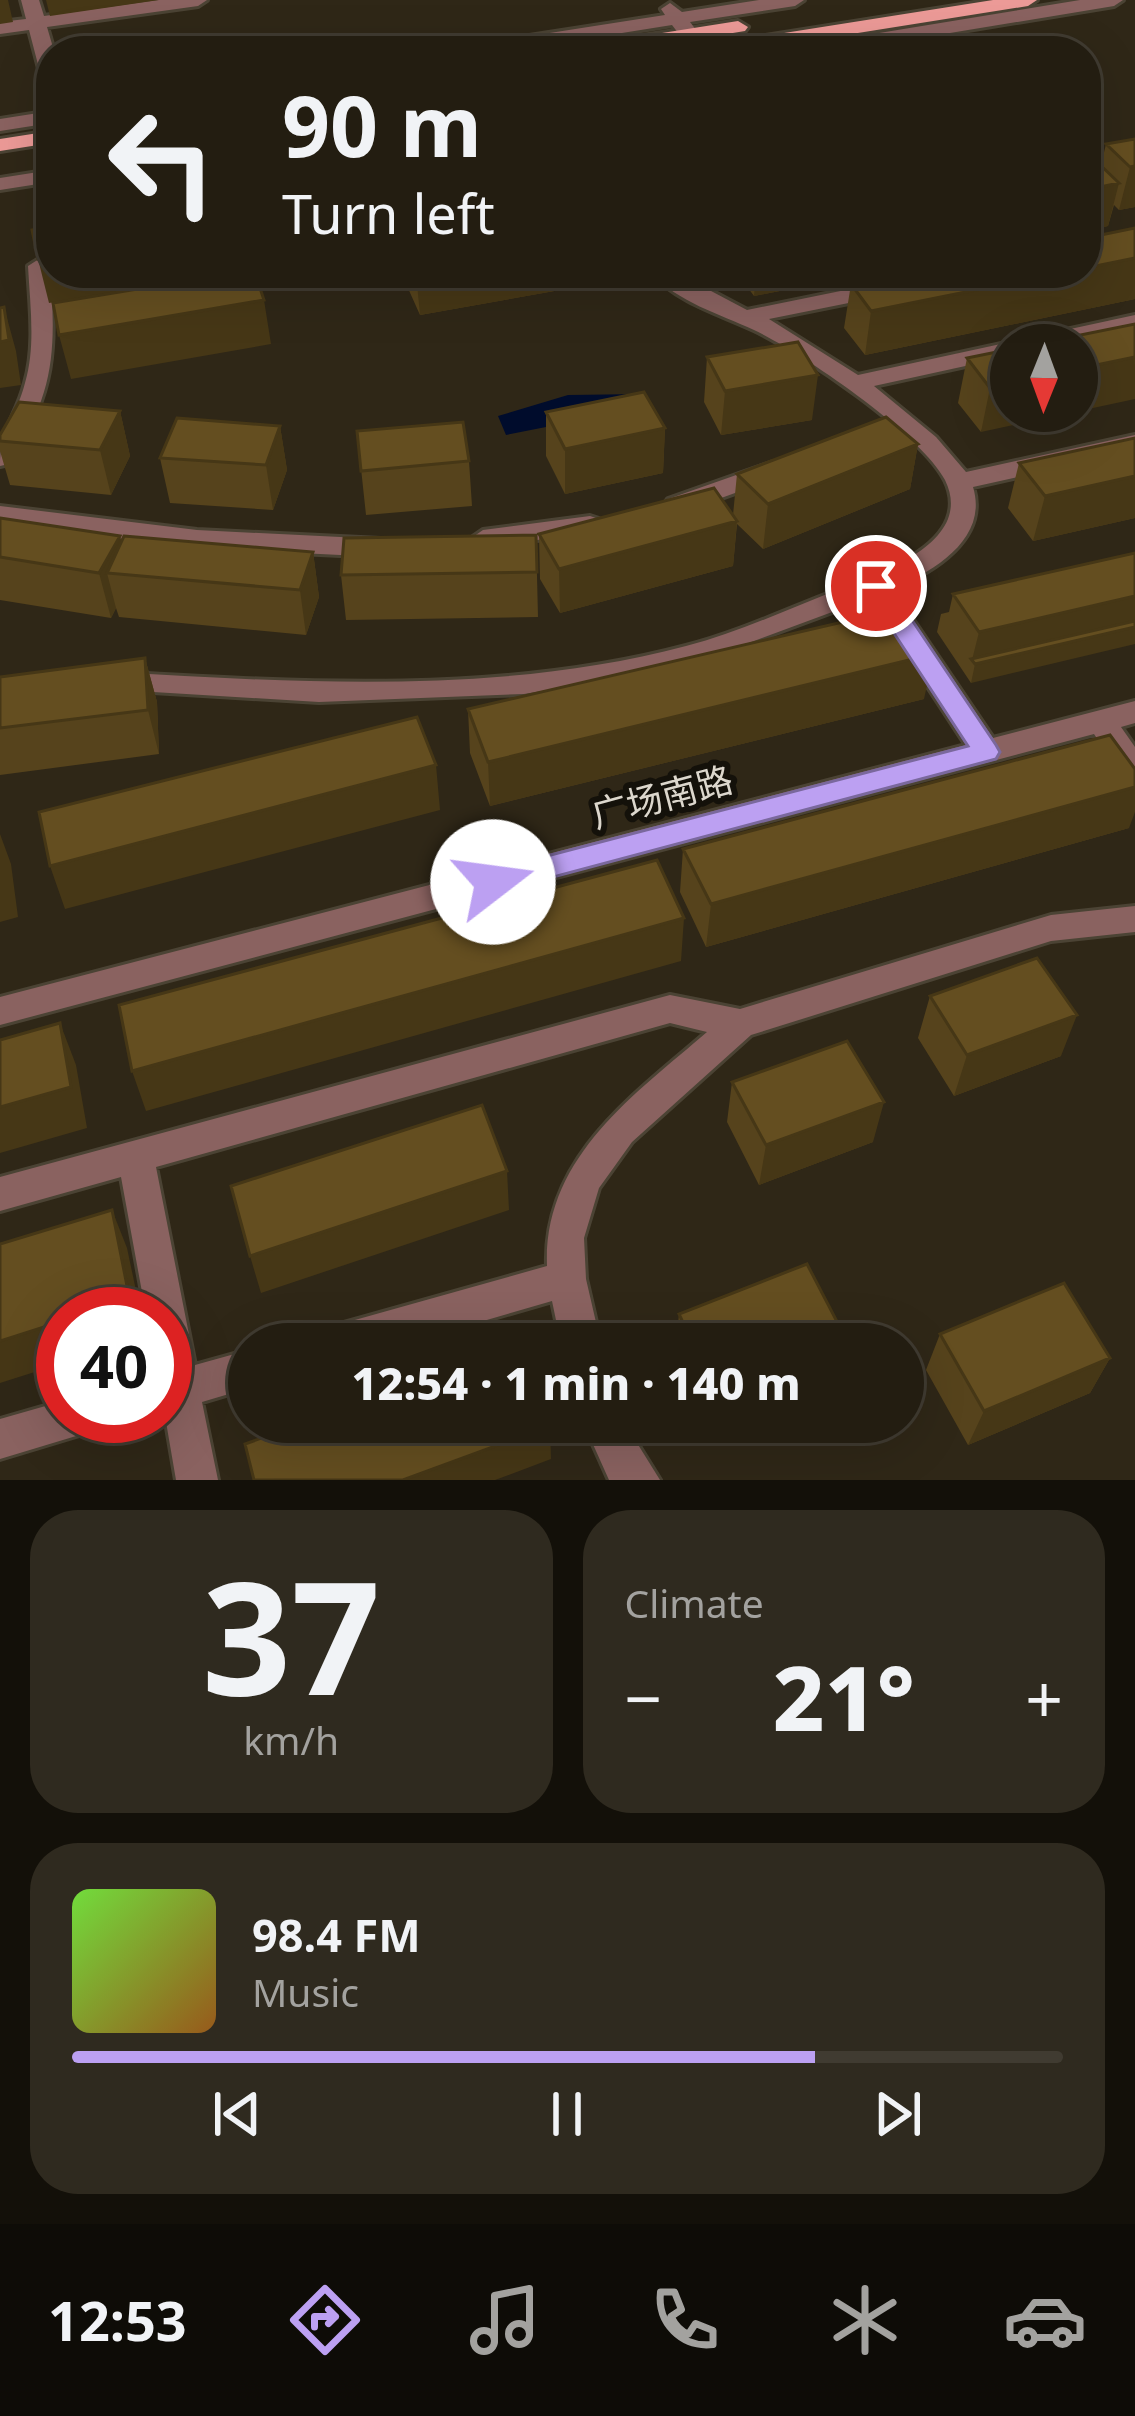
<!DOCTYPE html>
<meta charset="utf-8">
<style>
body{margin:0;font-family:"Noto Sans","Noto Sans SC",sans-serif;background:#2f2a1f;color:#f1f3f6;height:100vh;display:flex;flex-direction:column;font-size:45px;white-space:nowrap}
*{box-sizing:border-box;margin:0}
p{font-size:39px;color:#a3a29f}
.icon{flex:none;width:66px;height:66px;fill:none;stroke:currentColor;stroke-width:2;stroke-linecap:round;stroke-linejoin:round}
.map{position:relative;height:1480px;overflow:hidden}
.side{display:flex;flex-direction:column;gap:30px;padding:30px;background:#131009;flex:1}
.side>*{flex:none}
.banner{position:absolute;left:36px;top:36px;width:1065px;height:252px;border-radius:48px;box-shadow:0 12px 48px #0002,0 0 0 3px #403b31;background:#231d11;color:#f1f3f6;overflow:hidden}
.needle{width:78px;rotate:181deg}
.fabs{position:absolute;left:990px;top:324px;display:grid;gap:24px}
.fabs a{display:grid;place-items:center;width:108px;height:108px;border-radius:50%;background:#231d11;box-shadow:0 12px 48px #0002,0 0 0 3px #403b31;font-size:60px}
.speed{position:absolute;left:36px;top:1287px;display:flex;gap:24px;font-size:60px;font-weight:700;text-align:center}
.speed>*{display:grid;place-content:center;width:156px;height:156px;border-radius:50%;background:#231d11;box-shadow:0 12px 48px #0002,0 0 0 3px #403b31;line-height:1}
.speed .limit{border:18px solid #d22;background:#fff;color:#111}
.pin{position:absolute;display:grid;place-items:center;width:102px;height:102px;color:#fff;margin:-51px;border:6px solid #fff;border-radius:50%;box-shadow:0 3px 12px #0007}
.me{position:absolute;width:132px;margin:-66px;rotate:75deg;stroke-linejoin:round;filter:drop-shadow(0 0 9px #0008)}
.turn{display:flex;align-items:center;gap:42px;height:252px;padding:0 48px;font-size:54px}
.turn .icon{width:156px;height:156px;stroke-width:2.5}
.turn b{display:block;font-size:84px;line-height:102px}
.big{font-size:90px;font-weight:800;line-height:1.1}
.side .card{flex:1;display:flex;flex-direction:column;justify-content:center;gap:18px;min-width:0;padding:0 42px;border-radius:48px;background:#2f2a1f}
.side .dial{align-items:center;gap:0}
.dial b{font-size:156px;line-height:1}
.song{display:flex;align-items:center;gap:36px}
.cover{width:144px;height:144px;border-radius:18px;background:linear-gradient(135deg,hsl(100 70% 55%),hsl(30 70% 35%))}
.played{height:12px;border-radius:6px;background:linear-gradient(90deg,#bca0f2 75%,#403b31 75%)}
.keys{display:flex;justify-content:space-around;direction:ltr}
.heat{display:flex;justify-content:space-between;align-items:center;font-size:66px;direction:ltr}
.side .tiles{flex:1;display:grid;gap:30px;grid-template-columns:1fr 1fr}
.card:last-child{grid-column:span 2}
.trip{position:absolute;left:228px;top:1323px;width:696px;height:120px;border-radius:60px;background:#231d11;box-shadow:0 12px 48px #0002,0 0 0 3px #403b31;font-weight:800;line-height:120px;text-align:center}
.tab-bar{display:flex;height:192px;justify-content:space-around;align-items:center;background:#0e0c07;color:#a3a29f}
.tab-bar .icon{width:84px;height:84px}
.tab-bar .current{color:#bca0f2}
.tab-bar b{font-size:54px;color:#f1f3f6}
.map>svg:first-child{display:block}
.water{fill:#000c2c}
.lines{fill:none;stroke-linecap:round;stroke-linejoin:round}
.minor-casing{stroke:#4b4334;stroke-width:6}
.major-casing{stroke:#4b4334;stroke-width:6}
.minor{fill:#8a6260;fill-rule:evenodd}
.major{fill:#ec9a97;fill-rule:evenodd}
.wall{fill:#56431c}
.shaded-wall{fill:#463716}
.building{fill:#644e20;stroke:#463716;stroke-width:3}
.route{fill:#bca0f2;stroke:#7a689d;stroke-width:3}
.labels{text-anchor:middle;stroke-width:12;stroke-linejoin:round;paint-order:stroke}
.street-label{font-size:36px;fill:#dcd7cd;stroke:#14110a}
</style>
<div class="map">
<svg width="1135" height="1480" viewBox="0 0 1135 1480">
<rect width="100%" height="100%" fill="#2f2717"/>
<path class="water" d="M644,394l5,5 -22,12 -121,24 -8,-19 70,-21z"/>
<g class="lines">
<defs>
<path id="minor" d="M21,0h18l5,16 114,-16h49l-9,6 -151,21 7,24 -3,31 -10,-6 -12,-46 -29,4v-12l26,-3z
M759,0h45l-9,6 -105,16 22,29h-20l-20,-26 -163,26h-47l10,-6 193,-30 -4,-6 9,-6 12,9z
M1080,0h43l-9,6 -273,45h-45l10,-6z
M51,111v12l-51,8v-12z
M51,170v12l-51,8v-12z
M39,259l11,7c6,84 6,125 -41,198l-9,2c0,-38 16,-48 25,-83 11,-37 5,-78 3,-117z
M652,273h25l70,37 182,-37h45l-11,7 -194,39 89,56 277,-60v14l-73,16h-51v11l-137,30 62,51 30,35 169,-37v16l-162,36c16,52 -40,85 -81,102l101,149 142,-37v22l-14,4 14,20v36l-11,-4 -30,-45 -1094,291v-28l966,-252 -96,-147 -186,69 -160,27 -205,8 -215,-13 -5,-7 15,-10c188,11 388,23 572,-26 55,-14 108,-40 162,-60 41,-16 126,-47 97,-106 -24,-46 -143,-127 -191,-150 -34,-16 -77,-28 -102,-57z
M773,462l13,8 -4,6 -105,38 -13,-9 4,-6z
M0,506l197,24 184,9 14,9 -14,9 -184,-9 -197,-24z
M590,516l9,3 4,6 -4,6 -116,17 -13,-9 13,-9z
M1135,906v26l-84,9 -300,94 -119,107 -33,46 -15,50 2,41 15,65h-40l-9,-43 -148,43h-87l6,-14 14,-5 210,-59c-4,-108 87,-171 160,-234l-37,-9 -514,144 39,198 54,-15v38l-47,14 16,78h-42l-11,-64v-102h-19l-25,-137 -121,34v-34l670,-182 70,14 311,-94z
M63,1401v15h39l-6,14 -96,29v-40z
M583,1422h41l36,58h-51z"/>
<path id="major" d="M993,0h44l-9,6 -283,45h-46l10,-6z
M738,21l10,6 -3,4 -122,20h-47l10,-6z
M51,131v12l-51,8v-12z"/>
</defs>
<use href="#minor" class="minor-casing"/>
<use href="#major" class="major-casing"/>
<use href="#minor" class="minor"/>
<use href="#major" class="major"/>
</g>
<path class="wall" d="M1135,139v68l-16,3 -5,-5 -6,21 -22,5v-70l15,4 5,-21z
M1135,228v71l-270,56 -21,-27 7,-44z
M406,273h199v9l-185,33 -13,-29z
M737,273h134l-117,23z
M1011,349l-30,83 -23,-29 9,-45z
M707,357l105,63 -91,15 -17,-33z
M120,411l10,45 -19,39 -101,-10 -10,-34v-16z
M546,412l119,16 -2,45 -98,21 -19,-38z
M280,426l7,44 -14,40 -103,-7 -10,-45z
M357,431l112,30 3,45 -106,9z
M1135,438v80l-102,23 -25,-33 11,-45z
M918,444l-8,45 -147,60 -26,-25 -4,42 -173,47 -20,-34 -1,-45 194,-19 4,-41z
M0,518l122,23 191,11 6,45 -13,38 -187,-18 -3,-9 -5,10 -111,-18z
M536,535l2,82 -192,3 -5,-45z
M1135,553l-164,130 -34,-51 4,-18 8,-2 4,-18z
M145,658l12,44 2,52 -159,21v-98z
M924,699l-434,107 -20,-53 -2,-44z
M1129,828l-423,119 -26,-55 3,-43z
M930,996l131,60 -107,40 -36,-58z
M732,1082l141,60 -114,43 -32,-63z
M679,1314l149,30h-152z
M940,1334l170,24 -20,35 -122,52 -42,-75z"/>
<path class="shaded-wall" d="M0,0h8l5,22 -13,2z
M46,0h113l-109,16z
M1135,166v41l-16,3 11,-43z
M1119,183l-11,43 -22,5v-41z
M51,257v16h175l-177,30 -11,-44z
M1135,258v41l-270,56 6,-44 189,-38h26v-5z
M416,273h189v9l-185,33z
M756,273h115l-117,23z
M264,300l7,44 -200,35 -12,-44z
M4,307l12,44 5,34 -21,3v-46z
M1135,357v42l-154,33 9,-44 21,-5v28h66v-42z
M818,375l-6,45 -91,15 4,-44z
M120,411l10,45 -19,39 -11,-45z
M280,426l7,44 -14,40 -7,-45z
M665,428l-2,45 -98,21v-45z
M918,444l-8,45 -147,60 5,-45z
M1135,476v42l-102,23 12,-45z
M737,521l-4,45 -173,47 -1,-44z
M120,536l10,39 -23,-2 9,35 -5,10 -12,-45z
M313,552l6,45 -13,38 -6,-45z
M1135,596v48l-164,39 4,-19 -3,-4 7,-28z
M934,654l-10,45 -434,107 -2,-44z
M145,658l12,44 2,52 -11,-44z
M436,765l4,45 -375,99 -15,-43z
M1135,787v25l-6,16 -423,119 5,-43z
M0,834l11,30 7,53 -18,5z
M684,918l-3,43 -535,150 -14,-40z
M1077,1015l-16,41 -107,40 13,-41z
M60,1023l16,42 11,63 -87,25v-46z
M884,1102l-11,40 -114,43 7,-40z
M507,1171l2,39 -248,83 -11,-37z
M112,1210l15,38 14,66h-54z
M63,1321v42l-63,20v-42z
M1110,1358l-20,35 -122,52 16,-34z
M550,1426l1,33 -56,21h-92z"/>
<path class="building" d="M1135,139v27l-5,1 -24,-23z
M1095,160l24,23 -33,7v-29z
M51,227v30l-13,2 -6,-29z
M1135,228v30l-49,10v-30z
M234,273h21l9,27 -205,35 -6,-32z
M905,273h155l-189,38 -20,-27z
M4,307l5,33 -9,2v-34z
M1135,324v33l-58,12v-24h-46z
M798,342l20,33 -93,16 -18,-34z
M1011,349v34l-21,5 -23,-30z
M644,392l21,36 -100,21 -19,-37z
M19,402l101,9 -20,39 -100,-9v-6z
M886,417l32,27 -150,60 -31,-30z
M177,418l103,8 -14,39 -106,-7z
M463,422l6,39 -108,10 -4,-40z
M1135,438v38l-90,20 -26,-33z
M714,488l23,33 -178,48 -20,-35z
M0,518l120,18 -21,37 -99,-16z
M536,535l1,37 -196,3 3,-37z
M124,536l189,16 -13,38 -193,-17z
M1135,553v43l-156,36 -26,-38z
M903,608l31,46 -446,108 -20,-53z
M1135,621v6l-160,37 -4,-5z
M145,658l3,52 -148,18v-51z
M417,717l19,48 -386,101 -11,-54z
M1110,735l25,34v18l-424,117 -28,-55z
M657,860l27,58 -552,153 -13,-66z
M1037,958l40,57 -110,40 -37,-59z
M60,1023l11,64 -71,20v-67z
M847,1041l37,61 -118,43 -34,-63z
M482,1105l25,66 -257,85 -19,-70z
M112,1210l18,91 -43,13h-24v7l-63,20v-97z
M807,1264l38,73 -17,7h-135l-14,-30z
M1064,1283l46,75 -126,53 -44,-77z
M306,1422h243l1,4 -147,54h-149l-9,-36z"/>
<path class="route" d="M876,578l9,2 111,165 4,7 -4,7 -503,134 -10,-3 -5,-8 5,-9 10,-3 475,-124 -105,-160z"/>
<g class="labels">
<g class="street-label">
<text transform="translate(662 797) rotate(-15)" y="13">广场南路</text>
</g>
</g>
</svg>
<div class="fabs">
<a><svg class="needle" viewBox="-14 -14 28 28"><path d="M0-13l5 13h-10z" fill="#e53935"/><path d="M0 13l5-13h-10z" fill="#a3a29f"/></svg></a>
</div>
<div class="speed"><div class="limit">40</div></div>
<div class="pin" style="left:876px;top:586px;background:#d93025"><svg class="icon" aria-label="arrive" viewBox="0 0 24 24"><path d="M6 21V4h12l-3 4 3 4H6"/></svg></div>
<svg class="me" style="left:493px;top:882px" viewBox="-20 -20 40 40"><circle r="19" fill="#fff"/><path d="M0-13L10 11 0 6-10 11z" fill="#bca0f2"/></svg>
<div class="trip">12:54 · 1 min · 140 m</div>
<div class="banner">
<div class="turn"><svg class="icon" aria-label="left" viewBox="0 0 24 24"><path d="M17 20v-9H6M10 6l-5 5 5 5"/></svg><div><b>90 m</b>Turn left</div></div>
</div>
</div>
<section class="side">
<div class="tiles">
<div class="card dial"><b>37</b><p>km/h</p></div>
<div class="card"><p>Climate</p>
<div class="heat"><a>−</a><b class="big">21°</b><a>+</a></div>
</div>
<div class="card">
<div class="song"><i class="cover"></i><div><b>98.4 FM</b><p>Music</p></div></div>
<div class="played"></div>
<div class="keys"><svg class="icon" aria-label="previous" viewBox="0 0 24 24"><path d="M18 5L8 12l10 7zM5 5v14"/></svg><svg class="icon" aria-label="pause" viewBox="0 0 24 24"><path d="M8 5v14M16 5v14"/></svg><svg class="icon" aria-label="next" viewBox="0 0 24 24"><path d="M6 5l10 7-10 7zM19 5v14"/></svg></div>
</div>
</div>
</section>
<nav class="tab-bar">
<b>12:53</b>
<svg class="icon current" aria-label="directions" viewBox="0 0 24 24"><path d="M12 3l9 9-9 9-9-9zM9 14v-3h6M13 9l2 2-2 2"/></svg>
<svg class="icon" aria-label="music" viewBox="0 0 24 24"><path d="M9 18V5l10-2v13"/><circle cx="6" cy="18" r="3"/><circle cx="16" cy="16" r="3"/></svg>
<svg class="icon" aria-label="phone" viewBox="0 0 24 24"><path d="M5 4h4l2 5-3 2q2 4 5 5l2-3 5 2v4C11 20 4 13 5 4z"/></svg>
<svg class="icon" aria-label="climate" viewBox="0 0 24 24"><path d="M12 3v18M4 7l16 10M4 17L20 7"/></svg>
<svg class="icon" aria-label="car" viewBox="0 0 24 24"><path d="M5 17H2v-5l4-1 3-4h7l3 4 3 1v5h-3M9 17h6M6 11h13"/><circle cx="7" cy="17" r="2"/><circle cx="17" cy="17" r="2"/></svg>
</nav>
